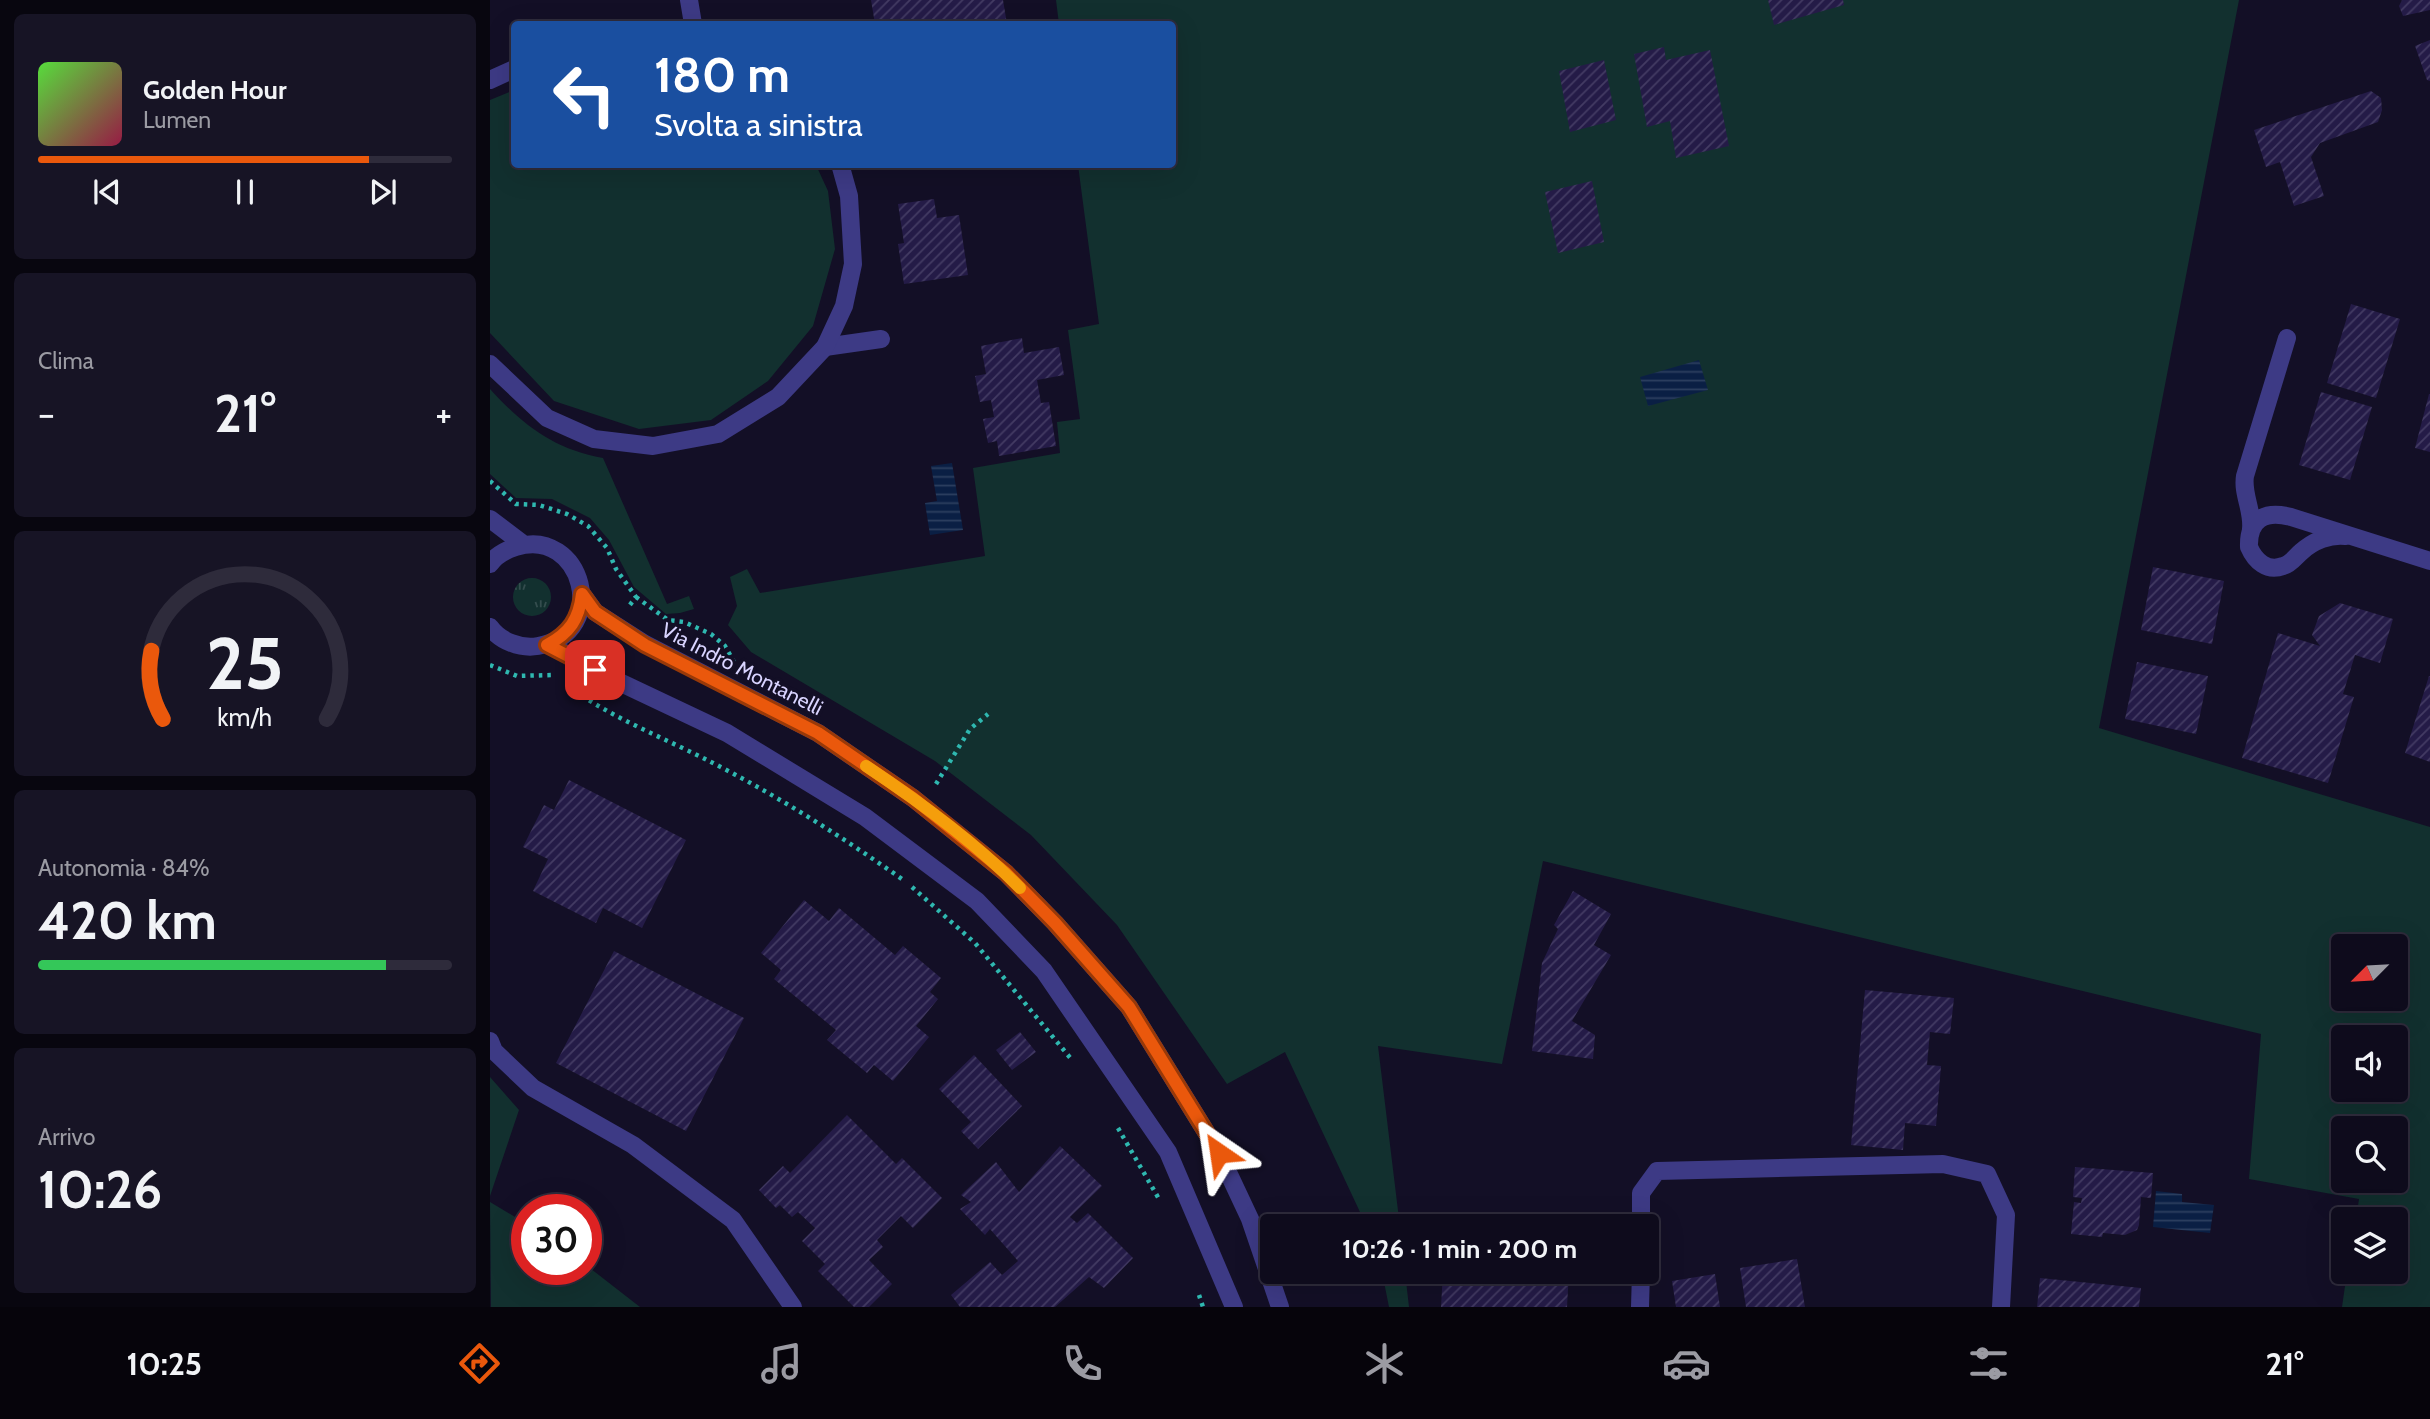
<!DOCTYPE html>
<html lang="it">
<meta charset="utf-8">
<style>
body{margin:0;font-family:Cabin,sans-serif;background:#171425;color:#f1f3f6;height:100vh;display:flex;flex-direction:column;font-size:26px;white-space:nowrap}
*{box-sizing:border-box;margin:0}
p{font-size:23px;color:#9b9ba3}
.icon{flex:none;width:38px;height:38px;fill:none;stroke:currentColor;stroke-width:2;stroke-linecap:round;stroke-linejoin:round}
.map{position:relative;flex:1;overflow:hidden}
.drawer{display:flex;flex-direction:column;gap:14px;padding:14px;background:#08060f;width:490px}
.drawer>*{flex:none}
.guide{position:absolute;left:21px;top:21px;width:665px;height:147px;border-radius:7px;box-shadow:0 7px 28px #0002,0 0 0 2px #2e2b3b;background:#1a4fa0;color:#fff;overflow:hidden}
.needle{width:46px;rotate:246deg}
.tools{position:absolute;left:1841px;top:934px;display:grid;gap:14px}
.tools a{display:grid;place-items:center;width:77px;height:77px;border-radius:7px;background:#0e0b1c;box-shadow:0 7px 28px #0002,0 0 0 2px #2e2b3b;font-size:35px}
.speed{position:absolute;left:21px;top:1194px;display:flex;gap:14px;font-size:35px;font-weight:700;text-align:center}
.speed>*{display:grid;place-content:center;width:91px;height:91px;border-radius:50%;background:#0e0b1c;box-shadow:0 7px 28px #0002,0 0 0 2px #2e2b3b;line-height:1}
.speed .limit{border:10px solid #d22;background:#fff;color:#111}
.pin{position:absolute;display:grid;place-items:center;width:60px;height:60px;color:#fff;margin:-30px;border-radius:14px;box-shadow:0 4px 10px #0006}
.me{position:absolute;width:77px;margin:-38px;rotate:328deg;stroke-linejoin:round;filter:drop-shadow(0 0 5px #0008)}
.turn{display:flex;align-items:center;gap:24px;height:147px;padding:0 28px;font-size:32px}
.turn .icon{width:91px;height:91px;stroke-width:2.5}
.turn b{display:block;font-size:49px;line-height:60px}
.big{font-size:52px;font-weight:700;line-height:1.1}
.drawer .tile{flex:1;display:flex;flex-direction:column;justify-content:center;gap:10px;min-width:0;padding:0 24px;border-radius:10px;background:#171425}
.drawer .dial{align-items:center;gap:0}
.dial svg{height:182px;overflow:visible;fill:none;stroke:#2e2b3b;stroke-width:7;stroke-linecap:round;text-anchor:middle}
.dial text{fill:#f1f3f6;stroke:none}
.song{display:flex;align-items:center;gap:21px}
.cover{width:84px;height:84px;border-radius:10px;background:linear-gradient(135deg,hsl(110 70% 55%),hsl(340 70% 35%))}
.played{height:7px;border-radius:4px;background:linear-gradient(90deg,#ea580c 80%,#2e2b3b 80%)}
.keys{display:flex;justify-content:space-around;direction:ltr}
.heat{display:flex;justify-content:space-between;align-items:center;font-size:38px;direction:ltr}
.charge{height:10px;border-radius:5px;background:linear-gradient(90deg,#34c759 84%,#2e2b3b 0)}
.trip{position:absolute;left:770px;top:1214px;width:399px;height:70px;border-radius:7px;background:#0e0b1c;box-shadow:0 7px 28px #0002,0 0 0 2px #2e2b3b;font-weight:700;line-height:70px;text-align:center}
.dock{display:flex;height:112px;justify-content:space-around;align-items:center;background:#06040b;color:#9b9ba3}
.dock .icon{width:49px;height:49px}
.dock .active{color:#ea580c}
.dock b{font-size:32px;color:#f1f3f6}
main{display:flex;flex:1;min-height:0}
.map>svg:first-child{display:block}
.grass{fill:url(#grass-tufts)}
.park{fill:#12302f;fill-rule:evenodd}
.water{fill:url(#water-rules)}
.building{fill:url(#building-hatch)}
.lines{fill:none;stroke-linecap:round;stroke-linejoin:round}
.path{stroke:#2fb8b0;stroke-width:4.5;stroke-dasharray:3.5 5;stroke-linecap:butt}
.lane{stroke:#3d3a85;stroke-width:18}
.street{stroke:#3d3a85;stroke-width:18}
.route-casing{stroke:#983908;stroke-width:18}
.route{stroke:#ea580c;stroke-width:12}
.slow{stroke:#f59e0b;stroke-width:12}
.labels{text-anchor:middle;stroke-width:7;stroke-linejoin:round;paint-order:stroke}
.street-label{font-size:21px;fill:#d9d4ff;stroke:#130f26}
</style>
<main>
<section class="drawer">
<div class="tile">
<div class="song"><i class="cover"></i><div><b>Golden Hour</b><p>Lumen</p></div></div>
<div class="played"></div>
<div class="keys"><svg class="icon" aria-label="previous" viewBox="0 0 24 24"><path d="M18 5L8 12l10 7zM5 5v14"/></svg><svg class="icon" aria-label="pause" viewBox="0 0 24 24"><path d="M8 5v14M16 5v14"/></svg><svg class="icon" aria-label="next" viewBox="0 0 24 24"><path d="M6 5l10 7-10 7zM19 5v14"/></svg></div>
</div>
<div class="tile"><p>Clima</p>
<div class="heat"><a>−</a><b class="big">21°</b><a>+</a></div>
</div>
<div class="tile dial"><svg viewBox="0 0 100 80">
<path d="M14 69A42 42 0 1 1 86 69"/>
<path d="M14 69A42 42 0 0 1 9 39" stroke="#ea580c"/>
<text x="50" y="56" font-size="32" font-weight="700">25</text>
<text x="50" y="72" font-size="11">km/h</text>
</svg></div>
<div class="tile"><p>Autonomia · 84%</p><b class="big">420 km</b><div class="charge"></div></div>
<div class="tile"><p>Arrivo</p><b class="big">10:26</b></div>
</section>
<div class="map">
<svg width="1940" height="1307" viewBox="0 0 1940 1307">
<defs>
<pattern id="grass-tufts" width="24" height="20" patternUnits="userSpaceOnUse" patternTransform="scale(1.75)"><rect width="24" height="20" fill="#12302f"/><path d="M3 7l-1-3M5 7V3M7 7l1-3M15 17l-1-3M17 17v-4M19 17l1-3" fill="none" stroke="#344d4e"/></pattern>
<pattern id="water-rules" width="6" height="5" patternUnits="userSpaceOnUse" patternTransform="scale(1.75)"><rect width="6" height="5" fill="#0a1f44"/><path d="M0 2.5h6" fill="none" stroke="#2d3f60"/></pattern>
<pattern id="building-hatch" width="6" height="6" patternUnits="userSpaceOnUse" patternTransform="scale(1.75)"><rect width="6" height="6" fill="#241b47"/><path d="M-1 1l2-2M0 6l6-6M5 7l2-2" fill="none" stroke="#433b63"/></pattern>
</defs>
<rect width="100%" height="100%" fill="#130f26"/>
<path class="grass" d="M23 597a19 19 0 1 1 38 0a19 19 0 1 1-38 0Z"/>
<path class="park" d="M566,0h1183l-140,728 331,99v480h-88l5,-35h49v-52h-40l3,-21 -110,-20 12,-145 -718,-173 -41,203 -124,-18 22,181h-33l-82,-175 -58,32 -110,-159 -86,-90 -96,-74 -184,-109 -23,-27 9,-19 -7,-29 17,-8 13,24 225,-37 -12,-88 87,-15 -3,-31 23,-3 -12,-89 31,-6 -21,-159 94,-1v-140h-113zM1853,947h53v52h-53zM1853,1038h53v52h-53zM1853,1129h53v52h-53z
M24,90v74l302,1 12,26 7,58 -22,77 -45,55 -57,39 -72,9 -85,-28 -64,-68v-233z
M0,389c33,36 63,60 113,69l64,146 22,-8 5,13 -14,4 -14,1 -32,-27 -25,-47 -19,-22 -38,-19 -36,-1 -26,-24z
M0,1077l29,33 -29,86z
M0,1202l37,22v45h59v-4l54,42h-149z
M892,1272h23l4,35h-20z"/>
<path class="water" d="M1209,360l9,30 -60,16 -8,-29z
M462,463l11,67 -33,5 -5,-32 12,-2 -6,-35z
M1666,1191l26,3v8l32,3 -4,28 -57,-6z"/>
<path class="building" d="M381,0h132l4,24h-132z
M1278,0h75l1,5 -70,20z
M1912,0h28v10l-27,6 -4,-10z
M1940,40v41l-3,-1 -12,-34z
M1174,47l2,13 44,-10 19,96 -53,12 -6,-37 -23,6 -13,-73z
M1114,60l12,60 -46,12 -11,-61z
M1881,91l10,7 1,12 -4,12 -58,21 -9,14 13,39 -30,10 -14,-44 -14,5 -12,-37z
M1102,181l12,61 -46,11 -13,-61z
M444,199l3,19 22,-3 9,60 -64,9 -6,-40 6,-1 -6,-39z
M1861,304l49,15 -24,79 -49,-15z
M532,338l2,15 35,-6 5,28 -27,5 4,23 8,-1 7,44 -57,10 -2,-15 -9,2 -5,-24 11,-2 -3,-17 -11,2 -5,-26 11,-2 -5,-28z
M1831,392l51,15 -22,73 -51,-15z
M1939,394h1v58l-15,-4z
M1663,567l71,14 -12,63 -71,-14z
M1850,603l53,16 -13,44 -25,-8 -12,39 11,3 -26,86 -86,-25 36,-125 42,13 -8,-11 7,-19z
M1647,662l71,14 -12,58 -71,-15z
M1939,676h1v86l-25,-9z
M79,780l117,60 -44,88 -39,-20 -7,15 -63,-32 15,-32 -25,-12 21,-42 10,5z
M1083,891l38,23 -17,31 17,10 -39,66 23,14 -2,24 -61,-8 10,-88 16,-34 -4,-4z
M314,900l25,21 10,-13 56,47 8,-9 38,32 -11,14 8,7 -22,27 13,11 -36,44 -19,-16 -7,8 -40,-33 9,-10 -62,-51 7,-9 -20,-17z
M124,951l130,67 -58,113 -130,-68z
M1375,990l89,8 -4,36 -20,-2 -3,33 14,1 -5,60 -31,-3 -2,27 -52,-5z
M530,1032l16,20 -24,18 -16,-20z
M484,1055l48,51 -44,43 -17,-18 10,-9 -32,-33z
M357,1115l49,49 6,-6 40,40 -29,30 -12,-12 -24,24 6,7 -14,13 23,24 -23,23h-15l-36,-36 7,-7 -23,-23 13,-13 -17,-16 -6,5 -12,-12 -4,3 -17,-18 24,-24 7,7z
M570,1146l42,40 -32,31 7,6 11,-10 45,45 -29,30 -15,-11 -34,30h-95l-9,-12 39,-33 12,13 16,-14 -28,-32 -5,6 -25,-26 11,-7 -10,-7 35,-33 23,30z
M1585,1167l78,6 -2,25 -10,-1 -2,28 -2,5 -12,5 -22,-2 -1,4 -31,-3 3,-32 7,1 1,-5 -9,-1z
M940,1213l63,4v10h-64z
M1307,1259l8,48h-59l-6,-39z
M953,1272h126l-2,35h-126z
M1225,1274l5,33h-44l-4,-26z
M1550,1278l101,10 -2,19h-102z"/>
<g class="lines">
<path class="path" d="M0,481l26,23 23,1 28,9 21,12 19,22 9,21 20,28 -7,9
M146,597l32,23 16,2 27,12 14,12 9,16
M0,665l27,11 35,-1
M78,686c43,32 99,53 147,78 66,34 127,73 187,115
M446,784l34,-55 18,-15
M422,887l63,56 97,117
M628,1128l41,71
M709,1295l4,12"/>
<path class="lane" d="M199,0l4,24
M335,347l56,-8
M1761,529c2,-19 -9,-35 -6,-53l42,-138
M1856,536c-16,-2 -33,5 -45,16 -6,5 -10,12 -18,14 -16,6 -28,-5 -34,-19 -1,-28 16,-37 42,-30l139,44"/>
<path class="street" d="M0,80l24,-11
M0,364l57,54 47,21 59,7 65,-12 60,-37 47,-50 19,-41 9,-42 -4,-68 -9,-32
M0,519l33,25
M0,564c6,-9 16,-14 26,-17 66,-21 96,86 22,99 -18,3 -38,-5 -48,-19
M92,594l13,18 50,32 173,89 95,65 93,75 49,50 74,84 90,146 31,66 30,88
M57,644l68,36 112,53 138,84 112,84 67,70 124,181 66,155
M0,1041l4,10 39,37 100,57 100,75 60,87
M1151,1227v-34l16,-22 286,-7 44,10 19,41 -5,92
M1150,1307l1,-35"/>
</g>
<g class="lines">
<defs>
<path id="route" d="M105,670l-48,-25c23,-12 32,-26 35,-51l13,18 50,33 173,88 95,65 93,75 49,50 74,84 90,146"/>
</defs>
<use href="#route" class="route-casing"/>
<use href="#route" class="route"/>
<path class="slow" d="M376,766c54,36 109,76 154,122"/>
</g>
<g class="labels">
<g class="street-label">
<text transform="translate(252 669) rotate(27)" y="7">Via Indro Montanelli</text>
</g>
</g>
</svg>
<div class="tools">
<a><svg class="needle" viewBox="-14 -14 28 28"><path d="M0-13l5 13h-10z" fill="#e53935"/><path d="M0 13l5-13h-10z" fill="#9b9ba3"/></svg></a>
<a><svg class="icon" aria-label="sound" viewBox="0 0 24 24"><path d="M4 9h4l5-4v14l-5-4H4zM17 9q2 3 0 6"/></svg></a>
<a><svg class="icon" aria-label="search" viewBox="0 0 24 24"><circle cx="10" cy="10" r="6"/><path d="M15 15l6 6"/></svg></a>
<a><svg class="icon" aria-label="layers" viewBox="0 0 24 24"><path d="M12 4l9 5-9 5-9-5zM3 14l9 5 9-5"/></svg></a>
</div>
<div class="speed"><div class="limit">30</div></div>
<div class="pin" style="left:105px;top:670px;background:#d93025"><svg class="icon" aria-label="arrive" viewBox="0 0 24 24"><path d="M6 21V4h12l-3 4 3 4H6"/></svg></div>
<svg class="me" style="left:729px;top:1153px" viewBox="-20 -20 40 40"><path d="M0-17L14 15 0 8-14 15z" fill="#ea580c" stroke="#fff" stroke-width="4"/></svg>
<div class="trip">10:26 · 1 min · 200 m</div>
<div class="guide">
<div class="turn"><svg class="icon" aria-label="left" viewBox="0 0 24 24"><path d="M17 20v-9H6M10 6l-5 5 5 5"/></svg><div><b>180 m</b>Svolta a sinistra</div></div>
</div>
</div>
</main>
<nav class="dock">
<b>10:25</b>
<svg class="icon active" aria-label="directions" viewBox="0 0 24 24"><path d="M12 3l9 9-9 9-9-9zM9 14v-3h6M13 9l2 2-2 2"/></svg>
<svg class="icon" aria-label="music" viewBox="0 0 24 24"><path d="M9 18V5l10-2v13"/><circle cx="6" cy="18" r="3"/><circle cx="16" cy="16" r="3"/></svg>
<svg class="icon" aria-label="phone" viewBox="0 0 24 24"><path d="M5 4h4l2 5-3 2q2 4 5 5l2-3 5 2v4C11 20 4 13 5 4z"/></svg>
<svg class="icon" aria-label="climate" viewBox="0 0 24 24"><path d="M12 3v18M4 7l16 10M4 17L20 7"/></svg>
<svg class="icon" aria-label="car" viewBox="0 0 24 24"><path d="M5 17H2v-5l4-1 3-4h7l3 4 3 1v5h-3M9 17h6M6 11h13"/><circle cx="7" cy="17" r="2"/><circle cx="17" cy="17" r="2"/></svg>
<svg class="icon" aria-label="filters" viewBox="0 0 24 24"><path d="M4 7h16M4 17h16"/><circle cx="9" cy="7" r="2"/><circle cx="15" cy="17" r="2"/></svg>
<b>21°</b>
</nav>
